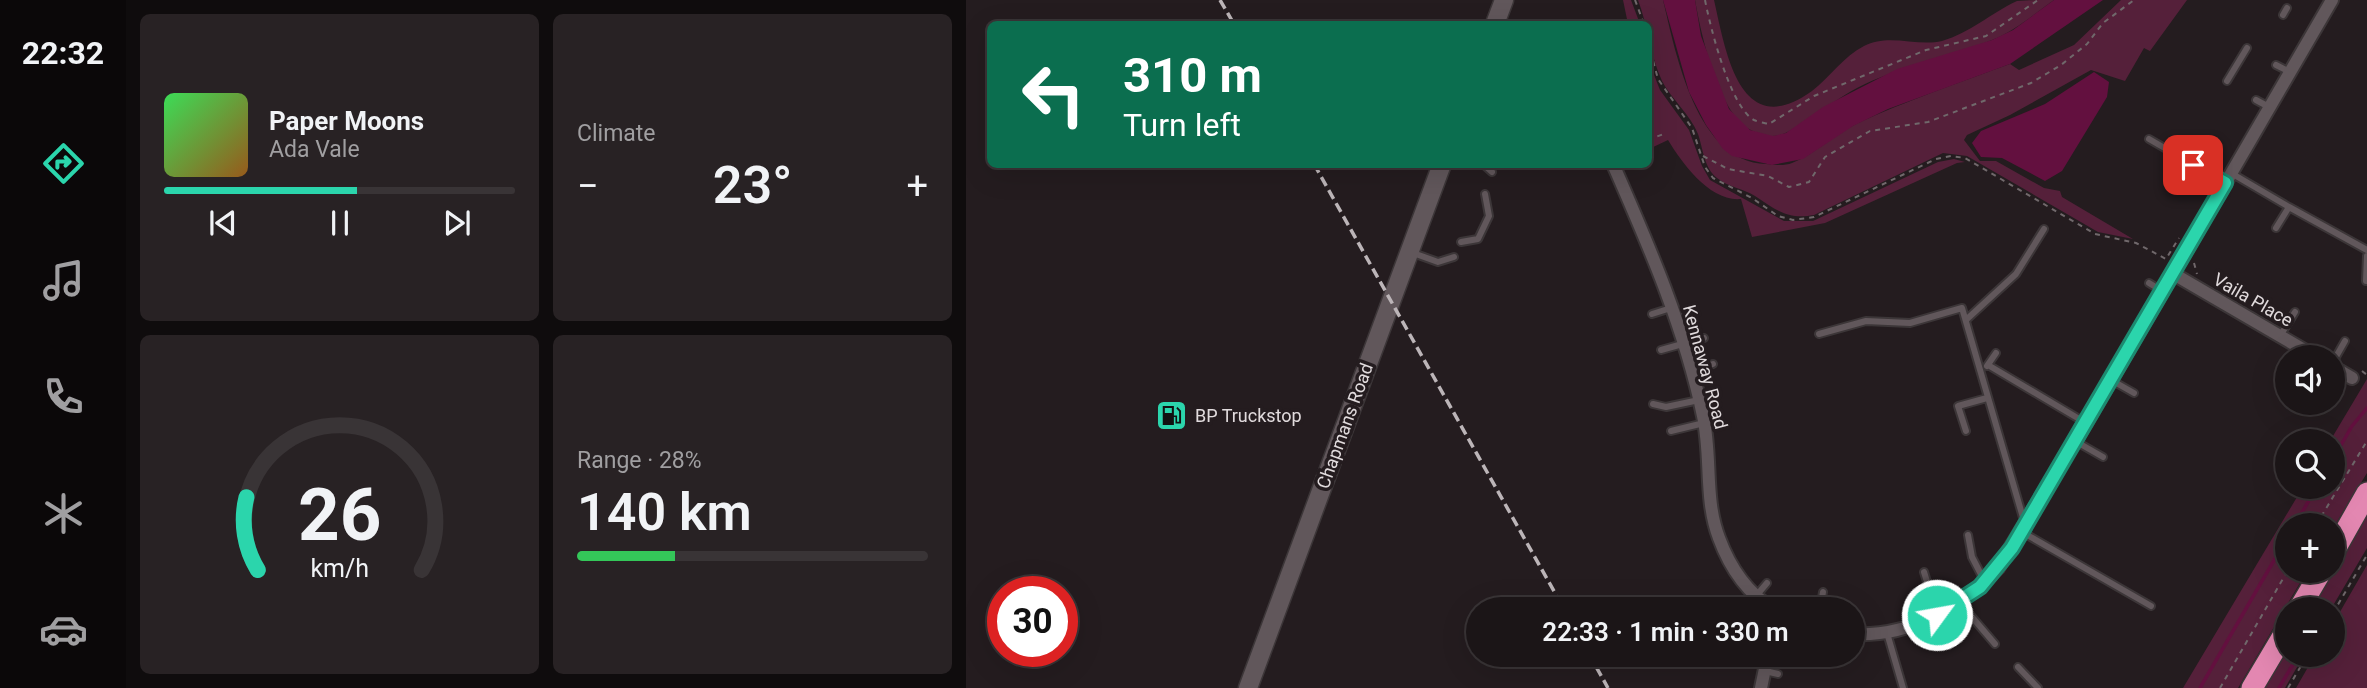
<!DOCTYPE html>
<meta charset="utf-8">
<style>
body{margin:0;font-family:Roboto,sans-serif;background:#282224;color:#f1f3f6;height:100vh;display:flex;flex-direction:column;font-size:26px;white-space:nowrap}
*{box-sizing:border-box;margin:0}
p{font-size:23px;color:#a09fa1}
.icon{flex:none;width:38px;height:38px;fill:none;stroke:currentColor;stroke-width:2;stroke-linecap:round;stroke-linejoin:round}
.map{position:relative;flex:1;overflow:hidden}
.side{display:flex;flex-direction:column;gap:14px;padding:14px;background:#0f0c0d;width:840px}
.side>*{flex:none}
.top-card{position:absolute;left:21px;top:21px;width:665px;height:147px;border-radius:10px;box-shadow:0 7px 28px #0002,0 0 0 2px #393436;background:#0b6e4f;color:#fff;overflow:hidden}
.tools{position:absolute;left:1309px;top:345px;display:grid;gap:14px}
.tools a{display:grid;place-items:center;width:70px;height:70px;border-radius:50%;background:#1b1517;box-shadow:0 7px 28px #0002,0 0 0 2px #393436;font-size:35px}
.speed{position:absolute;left:21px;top:576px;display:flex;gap:14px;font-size:35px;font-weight:700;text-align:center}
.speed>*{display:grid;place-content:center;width:91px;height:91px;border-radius:50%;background:#1b1517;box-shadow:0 7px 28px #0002,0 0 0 2px #393436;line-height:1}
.speed .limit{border:10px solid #d22;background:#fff;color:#111}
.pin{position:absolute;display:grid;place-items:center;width:60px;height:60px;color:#fff;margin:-30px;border-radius:14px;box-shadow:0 4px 10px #0006}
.me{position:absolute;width:77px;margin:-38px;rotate:58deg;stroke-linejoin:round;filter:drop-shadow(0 0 5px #0008)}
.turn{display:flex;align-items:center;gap:24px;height:147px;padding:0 21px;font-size:32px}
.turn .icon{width:91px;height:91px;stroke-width:2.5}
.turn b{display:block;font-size:49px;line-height:60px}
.big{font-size:52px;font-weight:600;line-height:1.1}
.side .widget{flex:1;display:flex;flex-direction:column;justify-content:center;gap:10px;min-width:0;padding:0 24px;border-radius:10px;background:#282224}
.side .dial{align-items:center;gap:0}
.dial svg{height:182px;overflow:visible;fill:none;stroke:#393436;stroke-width:7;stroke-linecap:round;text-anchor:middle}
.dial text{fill:#f1f3f6;stroke:none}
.song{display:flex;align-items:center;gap:21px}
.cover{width:84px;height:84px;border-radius:10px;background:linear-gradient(135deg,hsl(130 70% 55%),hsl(30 70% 35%))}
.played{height:7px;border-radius:4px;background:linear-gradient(90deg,#2bd5ac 55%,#393436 55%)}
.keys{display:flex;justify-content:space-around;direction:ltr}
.heat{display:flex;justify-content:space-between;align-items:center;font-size:38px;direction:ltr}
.charge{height:10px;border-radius:5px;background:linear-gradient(90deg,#34c759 28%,#393436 0)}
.side .tiles{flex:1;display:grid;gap:14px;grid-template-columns:repeat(2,1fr)}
.trip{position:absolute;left:500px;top:597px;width:399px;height:70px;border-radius:35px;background:#1b1517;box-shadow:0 7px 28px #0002,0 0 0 2px #393436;font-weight:600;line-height:70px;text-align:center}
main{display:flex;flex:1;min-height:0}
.tab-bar{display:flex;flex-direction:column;width:126px;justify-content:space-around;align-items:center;background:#0b0809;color:#a09fa1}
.tab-bar .icon{width:49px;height:49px}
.tab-bar .selected{color:#2bd5ac}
.tab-bar b{font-size:32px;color:#f1f3f6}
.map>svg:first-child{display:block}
.green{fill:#55203a}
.water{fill:#63103f}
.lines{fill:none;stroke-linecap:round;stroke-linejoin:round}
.stream{stroke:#63103f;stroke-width:3.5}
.lane-casing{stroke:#3c3638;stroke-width:10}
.street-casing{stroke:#3c3638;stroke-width:16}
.secondary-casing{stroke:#3c3638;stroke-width:21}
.highway-casing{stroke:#3c3638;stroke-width:24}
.path{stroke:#70686b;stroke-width:2;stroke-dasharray:5 5;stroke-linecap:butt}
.lane{stroke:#61575b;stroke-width:6}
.street{stroke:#61575b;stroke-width:12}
.secondary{stroke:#61575b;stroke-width:18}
.highway{stroke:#e387b1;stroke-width:21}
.rail{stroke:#bcb5b8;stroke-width:3.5;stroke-dasharray:10 5;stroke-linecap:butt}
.route-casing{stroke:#1c8a70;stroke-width:18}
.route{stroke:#2bd5ac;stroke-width:12}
.labels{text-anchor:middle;stroke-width:7;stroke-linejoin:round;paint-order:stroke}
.street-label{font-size:18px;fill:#e1dbdd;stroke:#241c1f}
.poi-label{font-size:18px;fill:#e1dbdd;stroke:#241c1f;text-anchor:start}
</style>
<main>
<nav class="tab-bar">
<b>22:32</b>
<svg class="icon selected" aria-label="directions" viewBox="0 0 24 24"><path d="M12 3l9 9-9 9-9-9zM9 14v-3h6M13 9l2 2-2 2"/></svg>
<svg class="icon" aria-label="music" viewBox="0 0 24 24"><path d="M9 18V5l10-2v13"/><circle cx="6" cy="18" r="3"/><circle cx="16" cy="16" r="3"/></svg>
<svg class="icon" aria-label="phone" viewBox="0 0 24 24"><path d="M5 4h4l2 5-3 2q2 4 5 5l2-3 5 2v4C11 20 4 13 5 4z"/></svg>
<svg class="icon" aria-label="climate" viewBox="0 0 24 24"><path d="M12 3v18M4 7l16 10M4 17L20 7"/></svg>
<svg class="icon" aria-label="car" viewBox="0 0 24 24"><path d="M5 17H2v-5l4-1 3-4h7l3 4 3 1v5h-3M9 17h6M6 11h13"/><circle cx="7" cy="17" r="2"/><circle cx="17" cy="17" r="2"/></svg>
</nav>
<section class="side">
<div class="tiles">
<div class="widget">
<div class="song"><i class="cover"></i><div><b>Paper Moons</b><p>Ada Vale</p></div></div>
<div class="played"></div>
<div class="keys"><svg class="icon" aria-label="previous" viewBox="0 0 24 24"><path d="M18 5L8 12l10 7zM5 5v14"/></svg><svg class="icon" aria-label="pause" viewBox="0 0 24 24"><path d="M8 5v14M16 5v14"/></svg><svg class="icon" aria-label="next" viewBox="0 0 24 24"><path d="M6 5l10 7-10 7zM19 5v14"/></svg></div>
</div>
<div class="widget"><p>Climate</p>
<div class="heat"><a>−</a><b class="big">23°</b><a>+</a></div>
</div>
<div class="widget dial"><svg viewBox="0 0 100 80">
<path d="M14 69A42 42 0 1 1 86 69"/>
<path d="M14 69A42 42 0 0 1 9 37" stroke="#2bd5ac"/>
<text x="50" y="56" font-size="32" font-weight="700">26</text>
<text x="50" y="72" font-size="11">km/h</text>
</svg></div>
<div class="widget"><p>Range · 28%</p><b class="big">140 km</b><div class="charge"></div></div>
</div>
</section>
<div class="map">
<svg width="1401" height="688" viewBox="0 0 1401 688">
<rect width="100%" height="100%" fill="#241c1f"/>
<path class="green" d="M657,0h8l9,24h-12z
M672,0h25c13,54 33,162 103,164 8,1 19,2 26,-1 23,-9 42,-28 64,-39 50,-23 102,-41 154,-60l9,6 55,-25 47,-45h66l-37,51 -6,-3 -19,33 -34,-11 -81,45 -43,20 -3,5 16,21h16l48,27 16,3 2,6 71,42 -35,-7 -131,-76 -24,-3 -129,62c-26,5 -38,-5 -59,-19 -11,-7 -27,-9 -38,-18 -13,-10 -14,-30 -19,-44 -8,-20 -26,-34 -36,-53 -12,-26 -14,-55 -24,-81z
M729,0h19c12,53 26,143 98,91 18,-14 32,-35 52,-45 25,-13 53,1 78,-5 28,-8 49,-28 75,-40 10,-1 26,-1 37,-1 -20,14 -39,31 -62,40 -45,18 -92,26 -135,48 -24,12 -55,40 -77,47 -10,3 -22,-1 -31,-6 -31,-18 -48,-95 -54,-129z
M683,62l11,28 29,40 13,36 8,14 74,41h29l125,-59 16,-3 11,3 -8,1 -132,60 -73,14 -11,-38c-31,3 -59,-36 -73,-59l-19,9z
M1401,379v94l-34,55v-3h-46v45l20,1 -69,117h-55l120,-201 30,-1v-45h-3z
M1401,512v36l-36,61h-21z
M1401,565v123h-71l19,-33 18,-1v-30z
M1321,646v8l17,1 -19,33h-23z"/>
<path class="water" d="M697,0h32l6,36 28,73 21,21 23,6 13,-3 37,-26 74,-38 95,-29 21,-10 41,-30h49l-93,64 -122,45 -35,17 -50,33 -31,6 -40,-9 -9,-7 -17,-24 -17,-33z
M1128,72l15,10 -2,15 -45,74 -17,10 -43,-23 -21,-1 -9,-14 9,-12 64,-27z"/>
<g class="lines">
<path class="stream" d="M1367,459l19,-33 15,-18
M1329,525l22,-39
M1234,688l87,-150
M1313,688l20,-34"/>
<defs>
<path id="lane" d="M1317,15l4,-7
M1310,65l14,7
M1261,81l20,-33
M1290,100l13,7
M1183,139l76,44
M517,164l9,8
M1265,173l58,34 -13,21
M1323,207l78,43
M495,242l17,-3 11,-23 -4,-22
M447,253l25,9 16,-5
M1400,281l1,-25
M1183,283l13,8
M686,314l19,-6
M1001,319l49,-45 28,-45
M853,334l47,-13 44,2 52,-15 62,213
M1314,336l15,-24
M695,350l43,-12
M1367,362l12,-21
M1022,365l98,58
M1021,366l9,-13
M726,371l21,-7
M1145,380l23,13
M687,404l13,3 33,-7
M705,431l33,-8
M1000,431l-8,-25 29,-8
M1109,441l28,16
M1056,532l129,74
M1002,535l4,22 13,25
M958,572l13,42
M790,596l11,-13
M994,603l35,41
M854,609l3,-17
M921,633l16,55
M1052,667l20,21
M799,671l13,3"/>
<path id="street" d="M647,164c36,82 72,165 90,252 9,41 1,83 16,122 11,30 27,54 54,71
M1206,273l144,84
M1367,367l19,11
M887,634c57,3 107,-26 145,-66l88,-145 246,-423
M795,688l7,-34"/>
<path id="secondary" d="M529,24l9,-24
M282,688l194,-524"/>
<path id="highway" d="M1367,553l34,-60
M1333,609l23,-39
M1286,688l35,-59"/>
</defs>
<use href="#lane" class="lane-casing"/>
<use href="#street" class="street-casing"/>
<use href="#secondary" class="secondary-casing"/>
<use href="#highway" class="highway-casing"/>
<path class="path" d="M669,0l9,24
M739,0c5,26 25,107 49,120 4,2 11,3 15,4l45,-28 112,-46 60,-14 52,-36
M682,42l10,37 34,49 13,39 8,11 39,20 26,18 15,4 21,-3 122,-58 15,-3 14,2 130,76 41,9 30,16 13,-21
M682,140l18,-7
M737,156l25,13 40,7 21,11 20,-5 16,-25 45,-26 58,-9 103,-39 30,-18 26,-21 16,-21 31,-23
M1228,263l3,11
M1396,371l5,4
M1350,525l51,-84
M1367,613l34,-58
M1254,688l68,-118
M1322,688l20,-34"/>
<use href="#lane" class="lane"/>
<use href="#street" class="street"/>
<use href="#secondary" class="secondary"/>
<use href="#highway" class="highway"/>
<path class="rail" d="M254,0l14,24
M348,164l250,445
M623,654l19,34"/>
</g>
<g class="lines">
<defs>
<path id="route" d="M971,615l43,-28 32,-39 213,-365 -32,-18"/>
</defs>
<use href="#route" class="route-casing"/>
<use href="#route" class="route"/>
</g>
<defs>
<symbol id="fuel-square" viewBox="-11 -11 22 22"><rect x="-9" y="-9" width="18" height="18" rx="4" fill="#2bd5ac" stroke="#241c1f"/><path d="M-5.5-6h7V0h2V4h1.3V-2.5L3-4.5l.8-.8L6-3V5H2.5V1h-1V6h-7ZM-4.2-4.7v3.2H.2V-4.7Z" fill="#111"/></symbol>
</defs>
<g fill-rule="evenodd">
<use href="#fuel-square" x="188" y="398" width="35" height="35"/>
</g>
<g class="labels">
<g class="street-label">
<text transform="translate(1287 300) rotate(30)" y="6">Vaila Place</text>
<text transform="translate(739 367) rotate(75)" y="6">Kennaway Road</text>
<text transform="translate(379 426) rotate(-70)" y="6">Chapmans Road</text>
</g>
<g class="poi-label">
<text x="229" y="422">BP Truckstop</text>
</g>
</g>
</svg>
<div class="tools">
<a><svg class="icon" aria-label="sound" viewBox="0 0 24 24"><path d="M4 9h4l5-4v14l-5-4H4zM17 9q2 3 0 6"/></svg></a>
<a><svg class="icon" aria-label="search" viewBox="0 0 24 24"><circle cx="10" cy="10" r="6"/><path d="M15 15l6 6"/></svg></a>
<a>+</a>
<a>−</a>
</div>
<div class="speed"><div class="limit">30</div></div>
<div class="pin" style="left:1227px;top:165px;background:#d93025"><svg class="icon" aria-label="arrive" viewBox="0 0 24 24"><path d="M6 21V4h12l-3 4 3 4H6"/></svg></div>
<svg class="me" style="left:971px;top:615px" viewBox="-20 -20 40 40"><circle r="17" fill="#2bd5ac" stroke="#fff" stroke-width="3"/><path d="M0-11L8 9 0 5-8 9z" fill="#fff"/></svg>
<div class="trip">22:33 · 1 min · 330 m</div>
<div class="top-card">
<div class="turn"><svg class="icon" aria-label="left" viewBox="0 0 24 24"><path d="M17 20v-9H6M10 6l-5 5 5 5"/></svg><div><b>310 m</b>Turn left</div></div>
</div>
</div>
</main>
